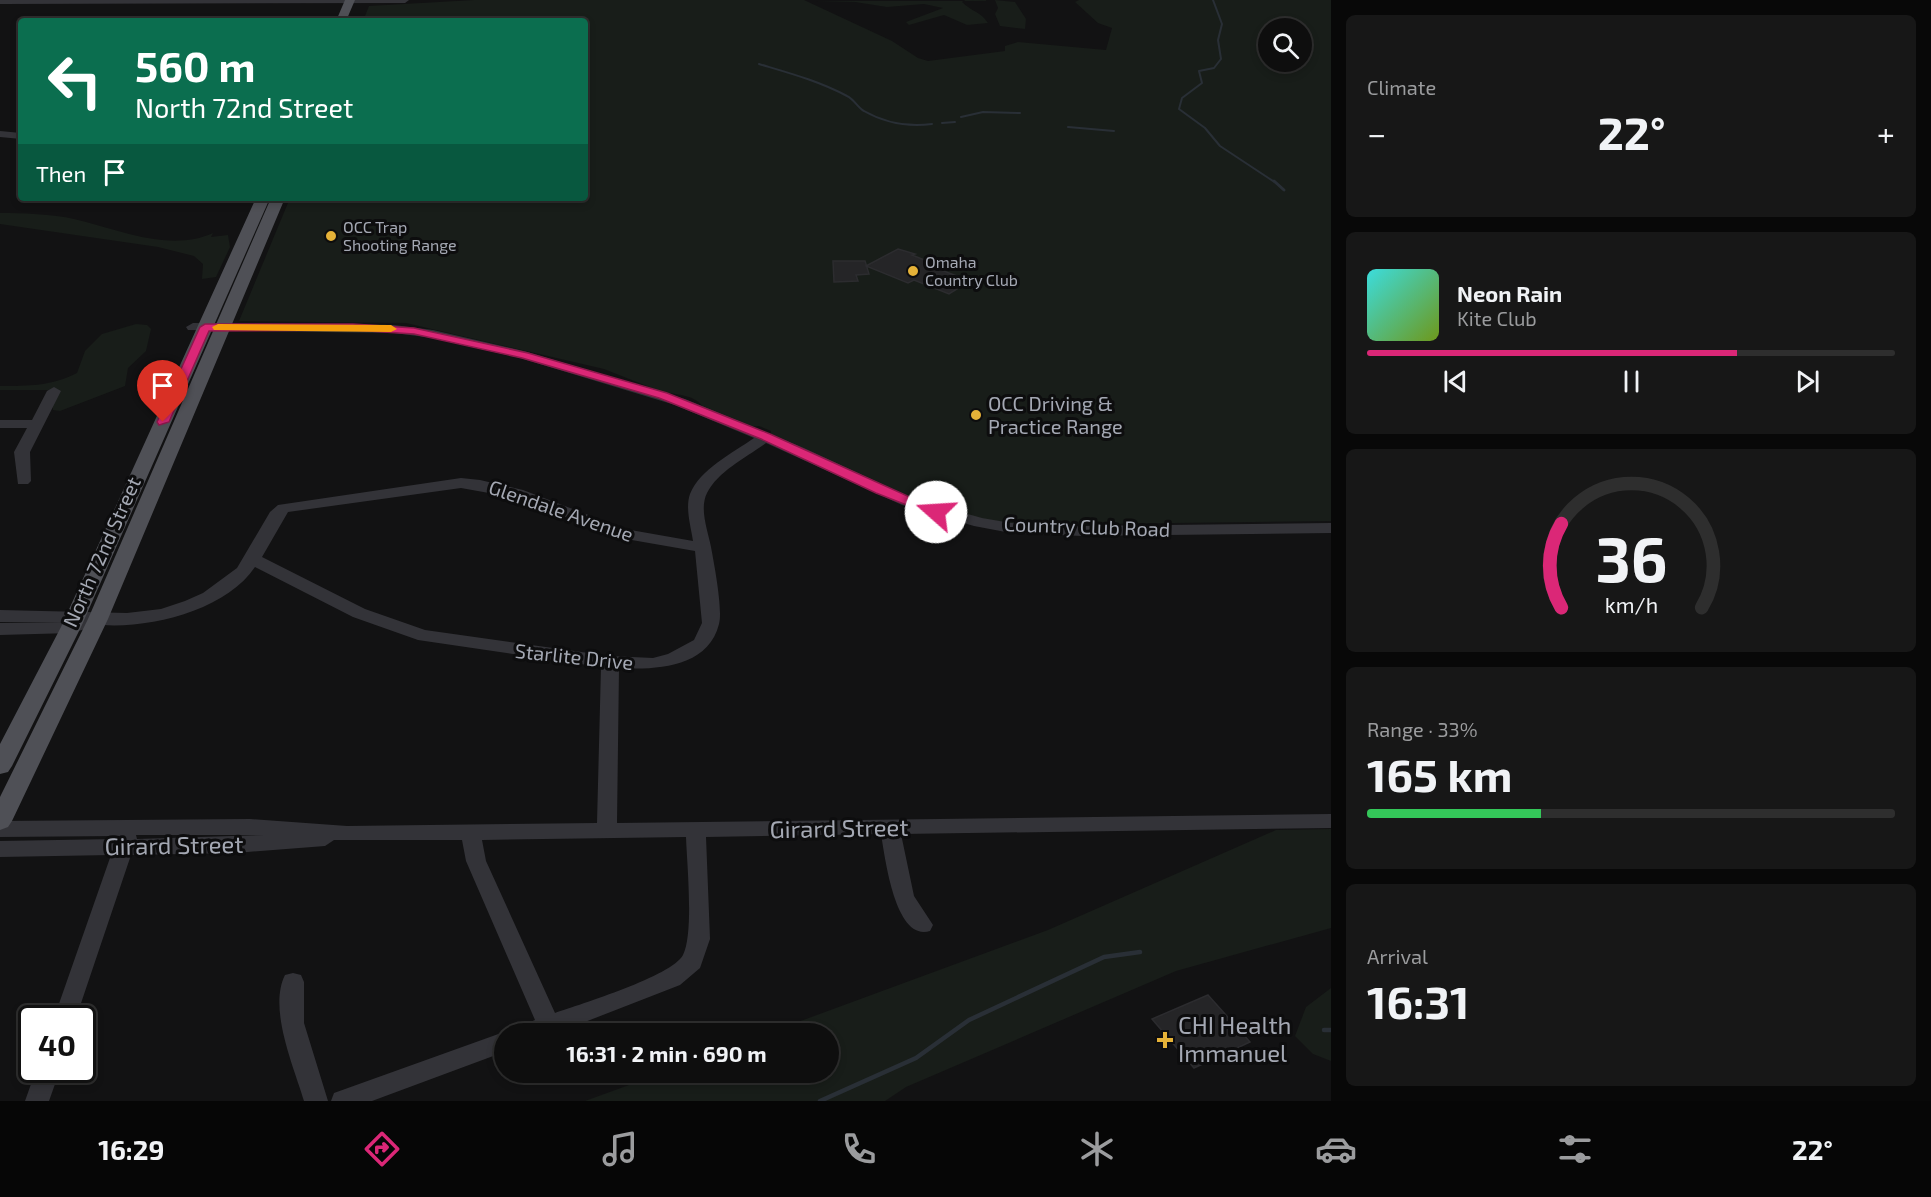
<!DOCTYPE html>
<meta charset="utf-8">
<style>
body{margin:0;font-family:"Exo 2",sans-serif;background:#171717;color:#f1f3f6;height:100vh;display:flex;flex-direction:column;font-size:22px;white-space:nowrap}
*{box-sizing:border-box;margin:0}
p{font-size:20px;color:#9b9c9e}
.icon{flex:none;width:33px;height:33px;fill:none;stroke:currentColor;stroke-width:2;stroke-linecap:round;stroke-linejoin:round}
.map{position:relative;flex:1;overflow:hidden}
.panel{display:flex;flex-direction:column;gap:15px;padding:15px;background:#080808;width:600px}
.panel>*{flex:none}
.guide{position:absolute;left:18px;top:18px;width:570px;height:183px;border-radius:6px;box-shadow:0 3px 9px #0003,0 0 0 2px #2e2e2e;background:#0b6e4f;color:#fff;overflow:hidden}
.buttons{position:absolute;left:1258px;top:18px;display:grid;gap:12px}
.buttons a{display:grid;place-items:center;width:54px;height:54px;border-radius:50%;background:#0e0e0e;box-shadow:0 3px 9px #0003,0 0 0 2px #2e2e2e;font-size:30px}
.speed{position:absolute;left:18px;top:1005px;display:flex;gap:12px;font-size:30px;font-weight:700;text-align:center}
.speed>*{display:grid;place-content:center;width:78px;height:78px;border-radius:50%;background:#0e0e0e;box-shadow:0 3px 9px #0003,0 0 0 2px #2e2e2e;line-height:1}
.speed .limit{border:3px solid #111;border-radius:9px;background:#fff;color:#111}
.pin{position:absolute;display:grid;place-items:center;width:51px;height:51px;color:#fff;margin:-62px -26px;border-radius:50% 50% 50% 0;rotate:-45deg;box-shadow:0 0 6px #0007}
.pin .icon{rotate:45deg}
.me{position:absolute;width:66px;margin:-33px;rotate:289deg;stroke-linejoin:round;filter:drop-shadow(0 0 4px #0008)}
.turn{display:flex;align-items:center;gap:21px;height:126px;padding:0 18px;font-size:27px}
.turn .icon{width:78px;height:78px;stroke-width:2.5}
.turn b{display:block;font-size:42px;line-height:51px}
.then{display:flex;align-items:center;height:57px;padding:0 18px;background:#0003;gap:12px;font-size:22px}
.big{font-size:45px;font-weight:700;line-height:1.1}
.panel .tile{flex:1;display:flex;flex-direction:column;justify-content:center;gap:9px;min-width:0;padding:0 21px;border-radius:9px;background:#171717}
.panel .dial{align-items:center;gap:0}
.dial svg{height:156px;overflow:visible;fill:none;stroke:#2e2e2e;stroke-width:7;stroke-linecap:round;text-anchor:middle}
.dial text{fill:#f1f3f6;stroke:none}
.song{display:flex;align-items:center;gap:18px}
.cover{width:72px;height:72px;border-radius:9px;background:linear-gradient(135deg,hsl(180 70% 55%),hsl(80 70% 35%))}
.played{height:6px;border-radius:3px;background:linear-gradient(90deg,#db2777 70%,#2e2e2e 70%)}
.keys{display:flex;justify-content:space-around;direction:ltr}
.heat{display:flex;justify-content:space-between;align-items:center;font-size:33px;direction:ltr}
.charge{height:9px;border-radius:4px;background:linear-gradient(90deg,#34c759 33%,#2e2e2e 0)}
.trip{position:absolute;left:494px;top:1023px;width:345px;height:60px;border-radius:30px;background:#0e0e0e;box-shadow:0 3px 9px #0003,0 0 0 2px #2e2e2e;font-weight:700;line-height:60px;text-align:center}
.tabs{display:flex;height:96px;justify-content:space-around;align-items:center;background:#060606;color:#9b9c9e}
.tabs .icon{width:42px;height:42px}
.tabs .selected{color:#db2777}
.tabs b{font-size:27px;color:#f1f3f6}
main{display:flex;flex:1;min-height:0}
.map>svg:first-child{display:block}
.green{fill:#181d19;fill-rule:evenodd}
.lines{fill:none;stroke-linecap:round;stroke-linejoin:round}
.stream-far2{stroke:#292f36;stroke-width:2}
.stream-far1{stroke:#292f36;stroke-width:3}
.stream{stroke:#292f36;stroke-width:4.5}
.building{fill:#252527;stroke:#2c2c2f;stroke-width:1.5}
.minor{fill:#333338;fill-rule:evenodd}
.major{fill:#4f5056;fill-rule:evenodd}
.route{fill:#db2777;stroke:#8e194d;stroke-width:1.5}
.slow{fill:#f59e0b}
.poi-dot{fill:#e5b238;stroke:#0d0d0e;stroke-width:2}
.labels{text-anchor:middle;stroke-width:6;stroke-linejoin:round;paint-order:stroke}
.far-poi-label{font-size:16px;fill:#a4a8b3;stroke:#0d0d0e;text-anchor:start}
.poi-label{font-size:20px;fill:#a4a8b3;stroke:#0d0d0e;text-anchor:start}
.street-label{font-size:20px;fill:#a4a8b3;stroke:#0d0d0e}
.near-street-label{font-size:24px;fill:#a4a8b3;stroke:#0d0d0e}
.near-poi-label{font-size:24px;fill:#a4a8b3;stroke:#0d0d0e;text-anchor:start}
</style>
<main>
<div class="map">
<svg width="1331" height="1101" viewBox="0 0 1331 1101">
<rect width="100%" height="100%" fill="#121213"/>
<path class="green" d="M474,0h330l88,41 26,17 10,3 77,-10v-5l13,-4 88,8 6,-22 -14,-5 -23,-21 4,-2h252v521l-313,4 -82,-15 -165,-74v-5l-12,-5 -8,1 -49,-21c-7,-11 -27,-12 -40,-14l-58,-23 -198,-46 -167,-2 51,-123h295v-177h-222l6,-15zM1269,28h33v34h-33z
M965,0l-3,2c10,10 18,9 26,21l-21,2 -23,-10 -35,10 -3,-3 37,-14 -19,-4 -37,3 -32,-5 -40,-1 172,-1z
M995,0l20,2 11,17 -1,10 -25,-3 -5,-12 3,-6z
M0,213c21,0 53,1 74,6 44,10 95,34 139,14l-2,4 17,-2 2,12 -14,30 -14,2 1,-15 -9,-8 -36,-9 -158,-23z
M136,324l11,1 4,4 -5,22 -18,17 -3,18 -65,25 -7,-1 -1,-7 6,-13h-58v-4c28,0 52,0 77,-13l8,-22 17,-17z
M1331,829v99l-155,43 -270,116 -21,14h-300l77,-28 166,-1v-38l-60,-1 280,-103 228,-100z
M1331,988v73l-18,-7 -18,-18 11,-29z"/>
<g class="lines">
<path class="stream-far2" d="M1213,0l9,24 -4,16 3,19 -7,9 -15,3 3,12 -20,15 -3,11 26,19 15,18 56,37
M759,64c30,9 60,17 88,32 7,3 11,12 17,15 21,12 45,16 68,13
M961,117l22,-5 37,1
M942,123l13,-1
M1068,127l46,4"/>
<path class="stream-far1" d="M1274,181l10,9"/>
<path class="stream" d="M1324,1030h7
M820,1101l96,-43 53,-38 135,-63 36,-5"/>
</g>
<path class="building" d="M898,249l17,5 -3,1 25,10 -4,2 37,14 -21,13 -35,-14 -6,3 -42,-17z
M833,261h32l4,13 -13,1 2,6 -24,1z
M1208,995l42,47 -56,26 -42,-49z"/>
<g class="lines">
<path class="minor" d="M0,0h409l-4,3 -405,1z
M0,131l21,2v6l-21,-2z
M193,323l201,2 39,5 91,21 161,48 119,49 110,51 68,19 29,5 72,3 248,-3v10l-248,3 -72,-3 -37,-7 -72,-21 -136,-62c-19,14 -48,28 -59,50 -8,16 1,38 4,54 3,16 12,63 8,77 -11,44 -63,46 -100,44l-2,155 714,-9v14l-430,6 13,62 19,29 -3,6c-35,11 -45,-74 -49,-97l-175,3 4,102 -10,29 -20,17 -126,49h-39l3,-7 17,-7 -69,-159 -4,-21h-128l-9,6 -90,7 -104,2 -55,163h-22l57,-163 -111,2v-16l116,-2 2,-3 -118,1v-16l250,-2 97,7 250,-3 4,-156 -183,-27 -65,-23 -98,-50c-30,45 -112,64 -163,57l-3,4 -18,5 -71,2v-12l66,-1h-66v-12l127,3 34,-4 24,-8 18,-8 34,-25 33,-56 8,-7 183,-27 19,2 43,10 102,39 68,12c-2,-14 -8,-33 -3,-47 10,-25 43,-41 64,-56l-79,-33 -155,-47 -87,-20 -39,-5 -206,-3 -2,-3zM461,488l51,9 114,42 69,12 7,72 -8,17 -26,14 -15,4 -43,-2 -185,-26 -60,-21 -103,-52 26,-45zM136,835h129l-128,4zM686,837c1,27 8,96 -3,118 -11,21 -102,49 -128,58l-69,-152 -4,-21z
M54,387l7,4 -31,61 1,29 -3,3h-10l-4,-32 13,-24h-27v-8h32l15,-29z
M293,973l8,2 3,7v41l24,78h-24c-10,-34 -36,-92 -19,-126z
M504,1032l4,2h-4v18l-132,49h-41l3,-8z
M36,1070h24l-11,31h-24z"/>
<path class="major" d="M345,0h10l-9,21h-10z
M256,198h14l-189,429 -69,139 -4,6 -8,2v-30l61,-117z
M271,198h14l-177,421 -96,202 -4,6 -8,3v-33l88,-178z"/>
</g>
<path class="route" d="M205,324h148l61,4 114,25 139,40 103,41 173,78 -2,3h-9l-56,-22 -115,-54 -102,-41 -137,-40 -108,-24 -61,-4 -144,1 -40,91 -10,3 -2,-3 43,-95z"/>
<path class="slow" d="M218,324l173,1 6,4 -6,3 -177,-2 -2,-3z"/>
<g class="poi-dot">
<circle cx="331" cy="236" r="6"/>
<circle cx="913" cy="271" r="6"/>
<circle cx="976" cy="415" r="6"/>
<path d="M1162 1031h6v6h6v6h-6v6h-6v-6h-6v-6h6z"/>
</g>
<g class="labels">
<g class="far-poi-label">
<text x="343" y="233">OCC Trap<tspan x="343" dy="18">Shooting Range</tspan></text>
<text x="925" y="268">Omaha<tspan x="925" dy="18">Country Club</tspan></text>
</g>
<g class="poi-label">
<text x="988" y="411">OCC Driving &amp;<tspan x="988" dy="23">Practice Range</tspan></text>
</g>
<g class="street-label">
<text transform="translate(561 511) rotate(19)" y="7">Glendale Avenue</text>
<text transform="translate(1087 527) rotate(2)" y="7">Country Club Road</text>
<text transform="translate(102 552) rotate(-66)" y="7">North 72nd Street</text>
<text transform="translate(574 657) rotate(6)" y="7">Starlite Drive</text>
</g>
<g class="near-street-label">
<text transform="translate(839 829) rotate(-1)" y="8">Girard Street</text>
<text transform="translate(174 846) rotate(-1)" y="8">Girard Street</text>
</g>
<g class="near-poi-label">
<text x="1178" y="1034">CHI Health<tspan x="1178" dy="28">Immanuel</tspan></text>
</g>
</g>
</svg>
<div class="buttons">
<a><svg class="icon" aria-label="search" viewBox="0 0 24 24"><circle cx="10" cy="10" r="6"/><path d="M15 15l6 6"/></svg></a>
</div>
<div class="speed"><div class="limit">40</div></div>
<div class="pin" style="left:163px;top:422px;background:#d93025"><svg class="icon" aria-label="arrive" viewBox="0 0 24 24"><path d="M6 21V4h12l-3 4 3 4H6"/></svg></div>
<svg class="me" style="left:936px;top:512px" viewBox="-20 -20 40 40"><circle r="19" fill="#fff"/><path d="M0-13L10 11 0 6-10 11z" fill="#db2777"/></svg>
<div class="trip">16:31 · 2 min · 690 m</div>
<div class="guide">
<div class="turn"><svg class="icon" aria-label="left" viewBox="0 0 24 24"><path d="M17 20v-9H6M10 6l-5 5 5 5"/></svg><div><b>560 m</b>North 72nd Street</div></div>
<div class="then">Then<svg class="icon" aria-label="arrive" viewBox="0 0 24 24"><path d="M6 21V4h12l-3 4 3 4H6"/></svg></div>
</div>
</div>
<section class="panel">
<div class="tile"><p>Climate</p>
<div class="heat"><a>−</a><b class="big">22°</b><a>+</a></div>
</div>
<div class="tile">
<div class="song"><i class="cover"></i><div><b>Neon Rain</b><p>Kite Club</p></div></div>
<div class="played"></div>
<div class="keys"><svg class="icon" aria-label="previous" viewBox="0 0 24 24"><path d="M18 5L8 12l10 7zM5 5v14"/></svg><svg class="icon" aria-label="pause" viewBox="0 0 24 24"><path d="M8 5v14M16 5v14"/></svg><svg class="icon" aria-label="next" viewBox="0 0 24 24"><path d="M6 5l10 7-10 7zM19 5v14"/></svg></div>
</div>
<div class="tile dial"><svg viewBox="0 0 100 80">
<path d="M14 69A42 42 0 1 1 86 69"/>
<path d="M14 69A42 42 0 0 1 14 26" stroke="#db2777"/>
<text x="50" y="56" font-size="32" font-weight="700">36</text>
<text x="50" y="72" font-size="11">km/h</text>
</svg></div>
<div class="tile"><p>Range · 33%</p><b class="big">165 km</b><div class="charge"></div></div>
<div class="tile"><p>Arrival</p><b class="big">16:31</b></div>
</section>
</main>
<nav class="tabs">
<b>16:29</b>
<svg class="icon selected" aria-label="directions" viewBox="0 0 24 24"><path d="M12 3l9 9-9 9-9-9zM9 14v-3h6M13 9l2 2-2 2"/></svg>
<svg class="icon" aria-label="music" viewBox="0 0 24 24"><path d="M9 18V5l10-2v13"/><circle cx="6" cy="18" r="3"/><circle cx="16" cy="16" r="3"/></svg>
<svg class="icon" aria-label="phone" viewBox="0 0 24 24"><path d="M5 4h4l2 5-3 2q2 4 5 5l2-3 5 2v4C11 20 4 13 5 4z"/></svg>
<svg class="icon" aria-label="climate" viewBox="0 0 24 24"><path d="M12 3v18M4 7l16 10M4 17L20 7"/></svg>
<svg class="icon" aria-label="car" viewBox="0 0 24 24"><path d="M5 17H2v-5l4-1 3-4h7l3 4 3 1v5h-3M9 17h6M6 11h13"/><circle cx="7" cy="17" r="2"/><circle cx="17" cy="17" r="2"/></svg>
<svg class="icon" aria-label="filters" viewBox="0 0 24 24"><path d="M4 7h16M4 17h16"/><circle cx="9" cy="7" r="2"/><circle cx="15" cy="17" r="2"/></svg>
<b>22°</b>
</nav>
